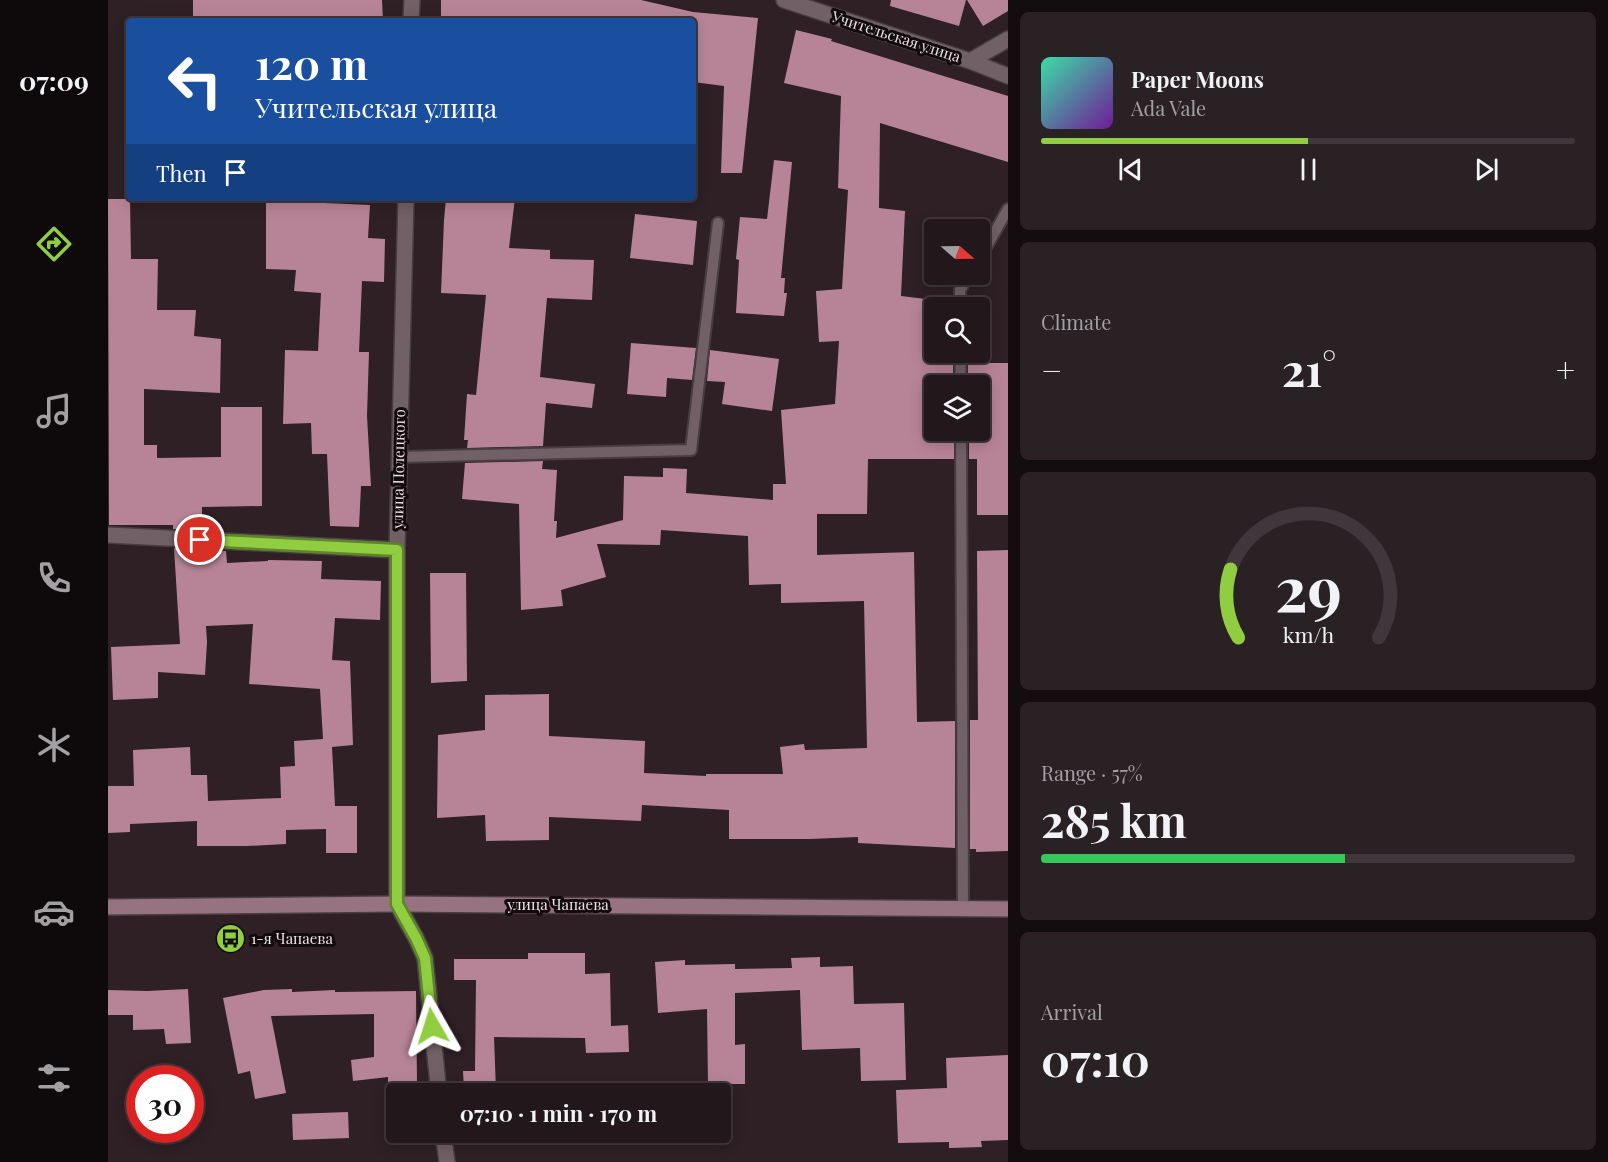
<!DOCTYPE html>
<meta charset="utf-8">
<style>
body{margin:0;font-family:"Playfair Display",serif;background:#2a2125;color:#f1f3f6;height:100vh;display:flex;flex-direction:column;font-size:22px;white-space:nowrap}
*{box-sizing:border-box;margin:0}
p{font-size:20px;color:#a2a0a3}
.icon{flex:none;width:33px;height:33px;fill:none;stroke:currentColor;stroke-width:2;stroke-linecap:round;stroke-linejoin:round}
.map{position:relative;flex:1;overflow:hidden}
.details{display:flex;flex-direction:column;gap:12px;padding:12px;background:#130d0f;width:600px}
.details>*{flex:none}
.hud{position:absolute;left:18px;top:18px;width:570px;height:183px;border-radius:6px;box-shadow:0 3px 15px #0003,0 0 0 2px #3f373b;background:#1a4fa0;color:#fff;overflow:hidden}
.needle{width:39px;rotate:110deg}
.fabs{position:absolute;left:816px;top:219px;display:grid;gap:12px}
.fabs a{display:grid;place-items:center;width:66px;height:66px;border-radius:6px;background:#22181c;box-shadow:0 3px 15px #0003,0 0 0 2px #3f373b;font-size:30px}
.speed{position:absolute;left:18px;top:1065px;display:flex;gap:12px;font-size:30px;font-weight:700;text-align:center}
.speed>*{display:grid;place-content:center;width:78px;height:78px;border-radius:50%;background:#22181c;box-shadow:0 3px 15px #0003,0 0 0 2px #3f373b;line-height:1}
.speed .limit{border:9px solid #d22;background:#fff;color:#111}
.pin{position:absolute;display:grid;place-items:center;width:51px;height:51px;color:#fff;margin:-26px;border:3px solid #fff;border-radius:50%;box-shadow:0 2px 6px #0007}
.me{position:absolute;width:66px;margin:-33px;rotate:354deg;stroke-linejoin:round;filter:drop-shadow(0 0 4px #0008)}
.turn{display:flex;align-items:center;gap:21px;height:126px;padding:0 30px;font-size:27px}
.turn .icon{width:78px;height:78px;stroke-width:2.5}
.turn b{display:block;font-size:42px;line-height:51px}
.then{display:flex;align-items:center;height:57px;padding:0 30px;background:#0003;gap:12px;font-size:22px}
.big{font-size:45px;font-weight:700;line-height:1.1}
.details .widget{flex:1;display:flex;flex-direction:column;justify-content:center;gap:9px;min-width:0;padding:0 21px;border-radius:9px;background:#2a2125}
.details .dial{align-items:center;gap:0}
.dial svg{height:156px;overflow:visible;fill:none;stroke:#3f373b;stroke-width:7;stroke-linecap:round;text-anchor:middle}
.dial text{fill:#f1f3f6;stroke:none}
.song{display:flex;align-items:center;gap:18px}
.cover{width:72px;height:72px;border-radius:9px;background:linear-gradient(135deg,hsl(160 70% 55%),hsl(280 70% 35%))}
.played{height:6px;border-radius:3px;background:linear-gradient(90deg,#91cd40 50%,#3f373b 50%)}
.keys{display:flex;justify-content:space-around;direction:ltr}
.heat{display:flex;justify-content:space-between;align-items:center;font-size:33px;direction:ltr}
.charge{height:9px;border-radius:4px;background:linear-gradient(90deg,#34c759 57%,#3f373b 0)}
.trip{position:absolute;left:278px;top:1083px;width:345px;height:60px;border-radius:6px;background:#22181c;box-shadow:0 3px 15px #0003,0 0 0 2px #3f373b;font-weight:700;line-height:60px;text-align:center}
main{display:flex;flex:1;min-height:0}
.tabs{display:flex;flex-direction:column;width:108px;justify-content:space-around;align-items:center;background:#0e0a0b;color:#a2a0a3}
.tabs .icon{width:42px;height:42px}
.tabs .current{color:#91cd40}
.tabs b{font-size:27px;color:#f1f3f6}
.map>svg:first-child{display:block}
.building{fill:#b78497}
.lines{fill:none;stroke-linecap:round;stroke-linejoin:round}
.lane-casing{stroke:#483d42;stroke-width:14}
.street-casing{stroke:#483d42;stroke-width:18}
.secondary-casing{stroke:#483d42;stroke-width:18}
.lane{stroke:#716066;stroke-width:10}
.street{stroke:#716066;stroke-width:15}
.secondary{stroke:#977280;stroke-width:15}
.route-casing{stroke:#5e852a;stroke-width:15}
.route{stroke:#91cd40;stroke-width:10}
.labels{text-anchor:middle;stroke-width:6;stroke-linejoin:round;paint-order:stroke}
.street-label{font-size:15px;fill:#ebe2e5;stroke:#120b0e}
.poi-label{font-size:15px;fill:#ebe2e5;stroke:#120b0e;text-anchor:start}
</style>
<main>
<nav class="tabs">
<b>07:09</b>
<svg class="icon current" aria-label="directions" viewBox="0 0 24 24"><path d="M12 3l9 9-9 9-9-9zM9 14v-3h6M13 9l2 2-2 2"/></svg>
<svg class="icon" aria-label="music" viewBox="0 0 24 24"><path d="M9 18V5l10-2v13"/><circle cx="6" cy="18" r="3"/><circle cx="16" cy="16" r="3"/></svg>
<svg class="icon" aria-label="phone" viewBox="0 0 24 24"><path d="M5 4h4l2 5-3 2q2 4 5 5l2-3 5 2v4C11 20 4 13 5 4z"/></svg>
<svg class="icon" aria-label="climate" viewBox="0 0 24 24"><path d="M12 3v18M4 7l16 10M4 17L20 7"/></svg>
<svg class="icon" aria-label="car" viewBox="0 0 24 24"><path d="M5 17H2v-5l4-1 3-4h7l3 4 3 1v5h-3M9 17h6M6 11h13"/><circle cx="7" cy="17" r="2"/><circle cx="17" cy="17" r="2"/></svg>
<svg class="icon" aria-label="filters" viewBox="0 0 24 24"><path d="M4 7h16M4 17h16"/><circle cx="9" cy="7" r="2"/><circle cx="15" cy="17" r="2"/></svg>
</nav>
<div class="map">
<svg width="900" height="1162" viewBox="0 0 900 1162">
<rect width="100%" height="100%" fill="#2e2025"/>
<path class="building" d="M85,0h189l1,21h-190z
M333,0h200l52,12 65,6 -16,155h-21l3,-87 -31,-4v-61h-252z
M783,0h75l-7,26 -69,-20z
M859,0h41v11l-25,15z
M688,30l36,9 -1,2 177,55v66l-128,-39 -1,85 26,3 -4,85 33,4v52h11l-1,11h9v23h-19v44h20v29h-86l-1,55h-50v41l97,-3 3,170 38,-1v127l-97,-5v-6l-48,2h-81v-29l-87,-5 -1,16 -92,-4v23l-63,1 -1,-26 -48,3 1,-83 47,-5v-35l64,-1v42l96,5 -1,32 62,3v-2h77l-3,-27 24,-3 1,6 62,-2 -3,-147 -83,2v-19l-32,1 -1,-49 -87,-6 -1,15 -63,-1 9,33 -45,13 2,16 -42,4 -2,-106 -57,-5 3,-36 78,-2 -1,8 15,1 -3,51h3l-1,17 67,-18 1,-44 39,1v-9l24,1 -1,24 87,7v-16h13l-5,-74 54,-6 4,-63 -20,1 -3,-51 26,-2 6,-99 -10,-2 3,-92 -57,-13z
M666,160l18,2 -11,116h4l-1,15h3l-3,23 -48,-3 3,-53 -3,-1 4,-42 27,2z
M158,198h59l-1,5 46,2 -2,33 17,1 -1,43 -22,-1 -3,71h10l-2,64 4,70h-10l-2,41 -29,-1 -3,-72h-15l-1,-31 -28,1 2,-74 33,1 3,-58 -27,-2 2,-21 -30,-1z
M338,198h69l-6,50 41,2v9l44,1 -2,40 -45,-2 -7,79 55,7 -3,24 -46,-5 -3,43 -76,2 1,-8h-4l3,-46 9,1 10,-100 -45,-2 3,-73z
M0,199h22l1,60h27l-1,51h39l-2,26 27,3 -1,54 -76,-4v56h13v13l64,-1v-50h41v99l-60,1v23l-29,-1v-4h-64z
M527,214l62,7 -4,44 -63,-7z
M523,343l65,5 -4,32 -25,-2 -1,19 -39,-3z
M602,350l69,9 -7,52 -50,-7 3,-22 -18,-1z
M860,363h40v152h-31v-56h-8v-29h11v-44h-12z
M66,548l28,2v2l24,-1 1,12 41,-2v-1l54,1 -1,18 60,2 -1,39 -45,-2 -3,42 18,1 3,84 -21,2 3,59h22v47h-31v-24l-40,1v14l-39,2h-50v-25l-67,3v8l-22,1v-47h26l-1,-36 57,-3 1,28h16l1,26 73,-3 -1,-31 15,-1 -1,-25 29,-2 -3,-50 -71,-5 4,-60 -47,2 1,16 -2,33 -47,-3v26l-45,2 -2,-53 69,-3z
M900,550v301l-32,1v-3h-6v-129h8l-1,-169z
M322,573h36l1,108 -36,2z
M420,953h57v21l25,-1 1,53 17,-1 1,27 -43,1 -1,-15 -91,-1 2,54 -32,1 -1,-21h12l1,-91h-22v-21h74z
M712,957v10l33,-1 1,38 50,-1 2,77 -45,1 -1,-33 -58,2 -2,-60 -65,3v52l10,-1v40h-37l-1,-75 -49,4 -3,-51 30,-2v5l50,-1v5l57,-1 -1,-10z
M80,989l3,54 -25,1 -2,-15 -31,1v-15h-25v-25l39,1z
M184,989v3l43,-2v2l81,-1 1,92h-29v-6l-35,4 -2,-21 23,-3v-43l-103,2 15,77 -31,6 -5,-28 -12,3 -15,-76 41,-8z
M900,1055v85l-27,1 1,6 -33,1v-6l-51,1 -2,-53 51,-2 -1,-30z
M240,1112l1,26 -56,2 -1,-26z"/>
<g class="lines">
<defs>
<path id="lane" d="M872,258l28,-49
M852,308v-18l10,-16
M852,352l1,34
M853,430l2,478
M291,457l292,-7 27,-227"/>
<path id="street" d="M676,0l186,61 38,15
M303,21l1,-21
M862,61l38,-22
M298,198l-9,352v354l19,34 9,20 14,136
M0,535l289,15
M335,1132l4,30"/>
<path id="secondary" d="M0,907l289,-3 611,5"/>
</defs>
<use href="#lane" class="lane-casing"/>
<use href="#street" class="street-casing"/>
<use href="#secondary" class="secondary-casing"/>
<use href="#lane" class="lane"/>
<use href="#street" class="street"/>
<use href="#secondary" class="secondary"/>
</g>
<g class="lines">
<defs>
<path id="route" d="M92,540l197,10v354l19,34 9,20 7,68"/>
</defs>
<use href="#route" class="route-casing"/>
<use href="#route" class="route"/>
</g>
<defs>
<symbol id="bus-disc" viewBox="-11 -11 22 22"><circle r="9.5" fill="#91cd40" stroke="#120b0e"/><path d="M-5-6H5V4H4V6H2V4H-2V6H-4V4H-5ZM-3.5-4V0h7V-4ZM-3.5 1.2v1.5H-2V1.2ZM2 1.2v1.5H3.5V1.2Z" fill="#111"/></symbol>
</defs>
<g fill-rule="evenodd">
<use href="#bus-disc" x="106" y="922" width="33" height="33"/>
</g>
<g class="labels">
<g class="street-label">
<text transform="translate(788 37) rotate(18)" y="5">Учительская улица</text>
<text transform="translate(291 469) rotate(-89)" y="5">улица Полецкого</text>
<text x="450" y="910">улица Чапаева</text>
</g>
<g class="poi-label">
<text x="143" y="944">1-я Чапаева</text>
</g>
</g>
</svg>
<div class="fabs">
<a><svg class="needle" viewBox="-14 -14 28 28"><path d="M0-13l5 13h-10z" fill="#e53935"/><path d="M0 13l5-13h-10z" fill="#a2a0a3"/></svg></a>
<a><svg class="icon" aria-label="search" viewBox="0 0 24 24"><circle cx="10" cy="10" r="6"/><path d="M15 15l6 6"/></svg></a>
<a><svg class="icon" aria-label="layers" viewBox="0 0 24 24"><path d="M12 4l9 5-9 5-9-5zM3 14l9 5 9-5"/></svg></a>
</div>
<div class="speed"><div class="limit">30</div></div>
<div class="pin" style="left:92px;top:540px;background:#d93025"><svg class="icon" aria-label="arrive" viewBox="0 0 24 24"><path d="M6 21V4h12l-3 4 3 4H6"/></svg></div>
<svg class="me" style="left:324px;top:1026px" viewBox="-20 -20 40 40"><path d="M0-17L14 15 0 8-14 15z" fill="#91cd40" stroke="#fff" stroke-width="4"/></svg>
<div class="trip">07:10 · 1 min · 170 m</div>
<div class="hud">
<div class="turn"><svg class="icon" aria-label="left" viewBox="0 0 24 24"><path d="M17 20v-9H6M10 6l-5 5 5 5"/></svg><div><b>120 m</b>Учительская улица</div></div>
<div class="then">Then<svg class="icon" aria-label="arrive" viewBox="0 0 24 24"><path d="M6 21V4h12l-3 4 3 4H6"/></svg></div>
</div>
</div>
<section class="details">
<div class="widget">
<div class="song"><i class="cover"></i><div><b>Paper Moons</b><p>Ada Vale</p></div></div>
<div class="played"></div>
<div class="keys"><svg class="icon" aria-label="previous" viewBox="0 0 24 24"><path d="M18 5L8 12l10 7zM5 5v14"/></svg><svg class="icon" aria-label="pause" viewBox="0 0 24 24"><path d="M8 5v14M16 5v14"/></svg><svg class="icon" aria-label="next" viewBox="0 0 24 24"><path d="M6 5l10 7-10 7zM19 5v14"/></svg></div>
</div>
<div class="widget"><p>Climate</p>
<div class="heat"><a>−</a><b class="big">21°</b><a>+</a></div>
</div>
<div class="widget dial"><svg viewBox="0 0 100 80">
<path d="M14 69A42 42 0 1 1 86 69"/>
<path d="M14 69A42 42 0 0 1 10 34" stroke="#91cd40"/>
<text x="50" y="56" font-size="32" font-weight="700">29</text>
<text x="50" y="72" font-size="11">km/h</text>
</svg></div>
<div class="widget"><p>Range · 57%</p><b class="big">285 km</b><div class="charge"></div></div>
<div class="widget"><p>Arrival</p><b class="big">07:10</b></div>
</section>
</main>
